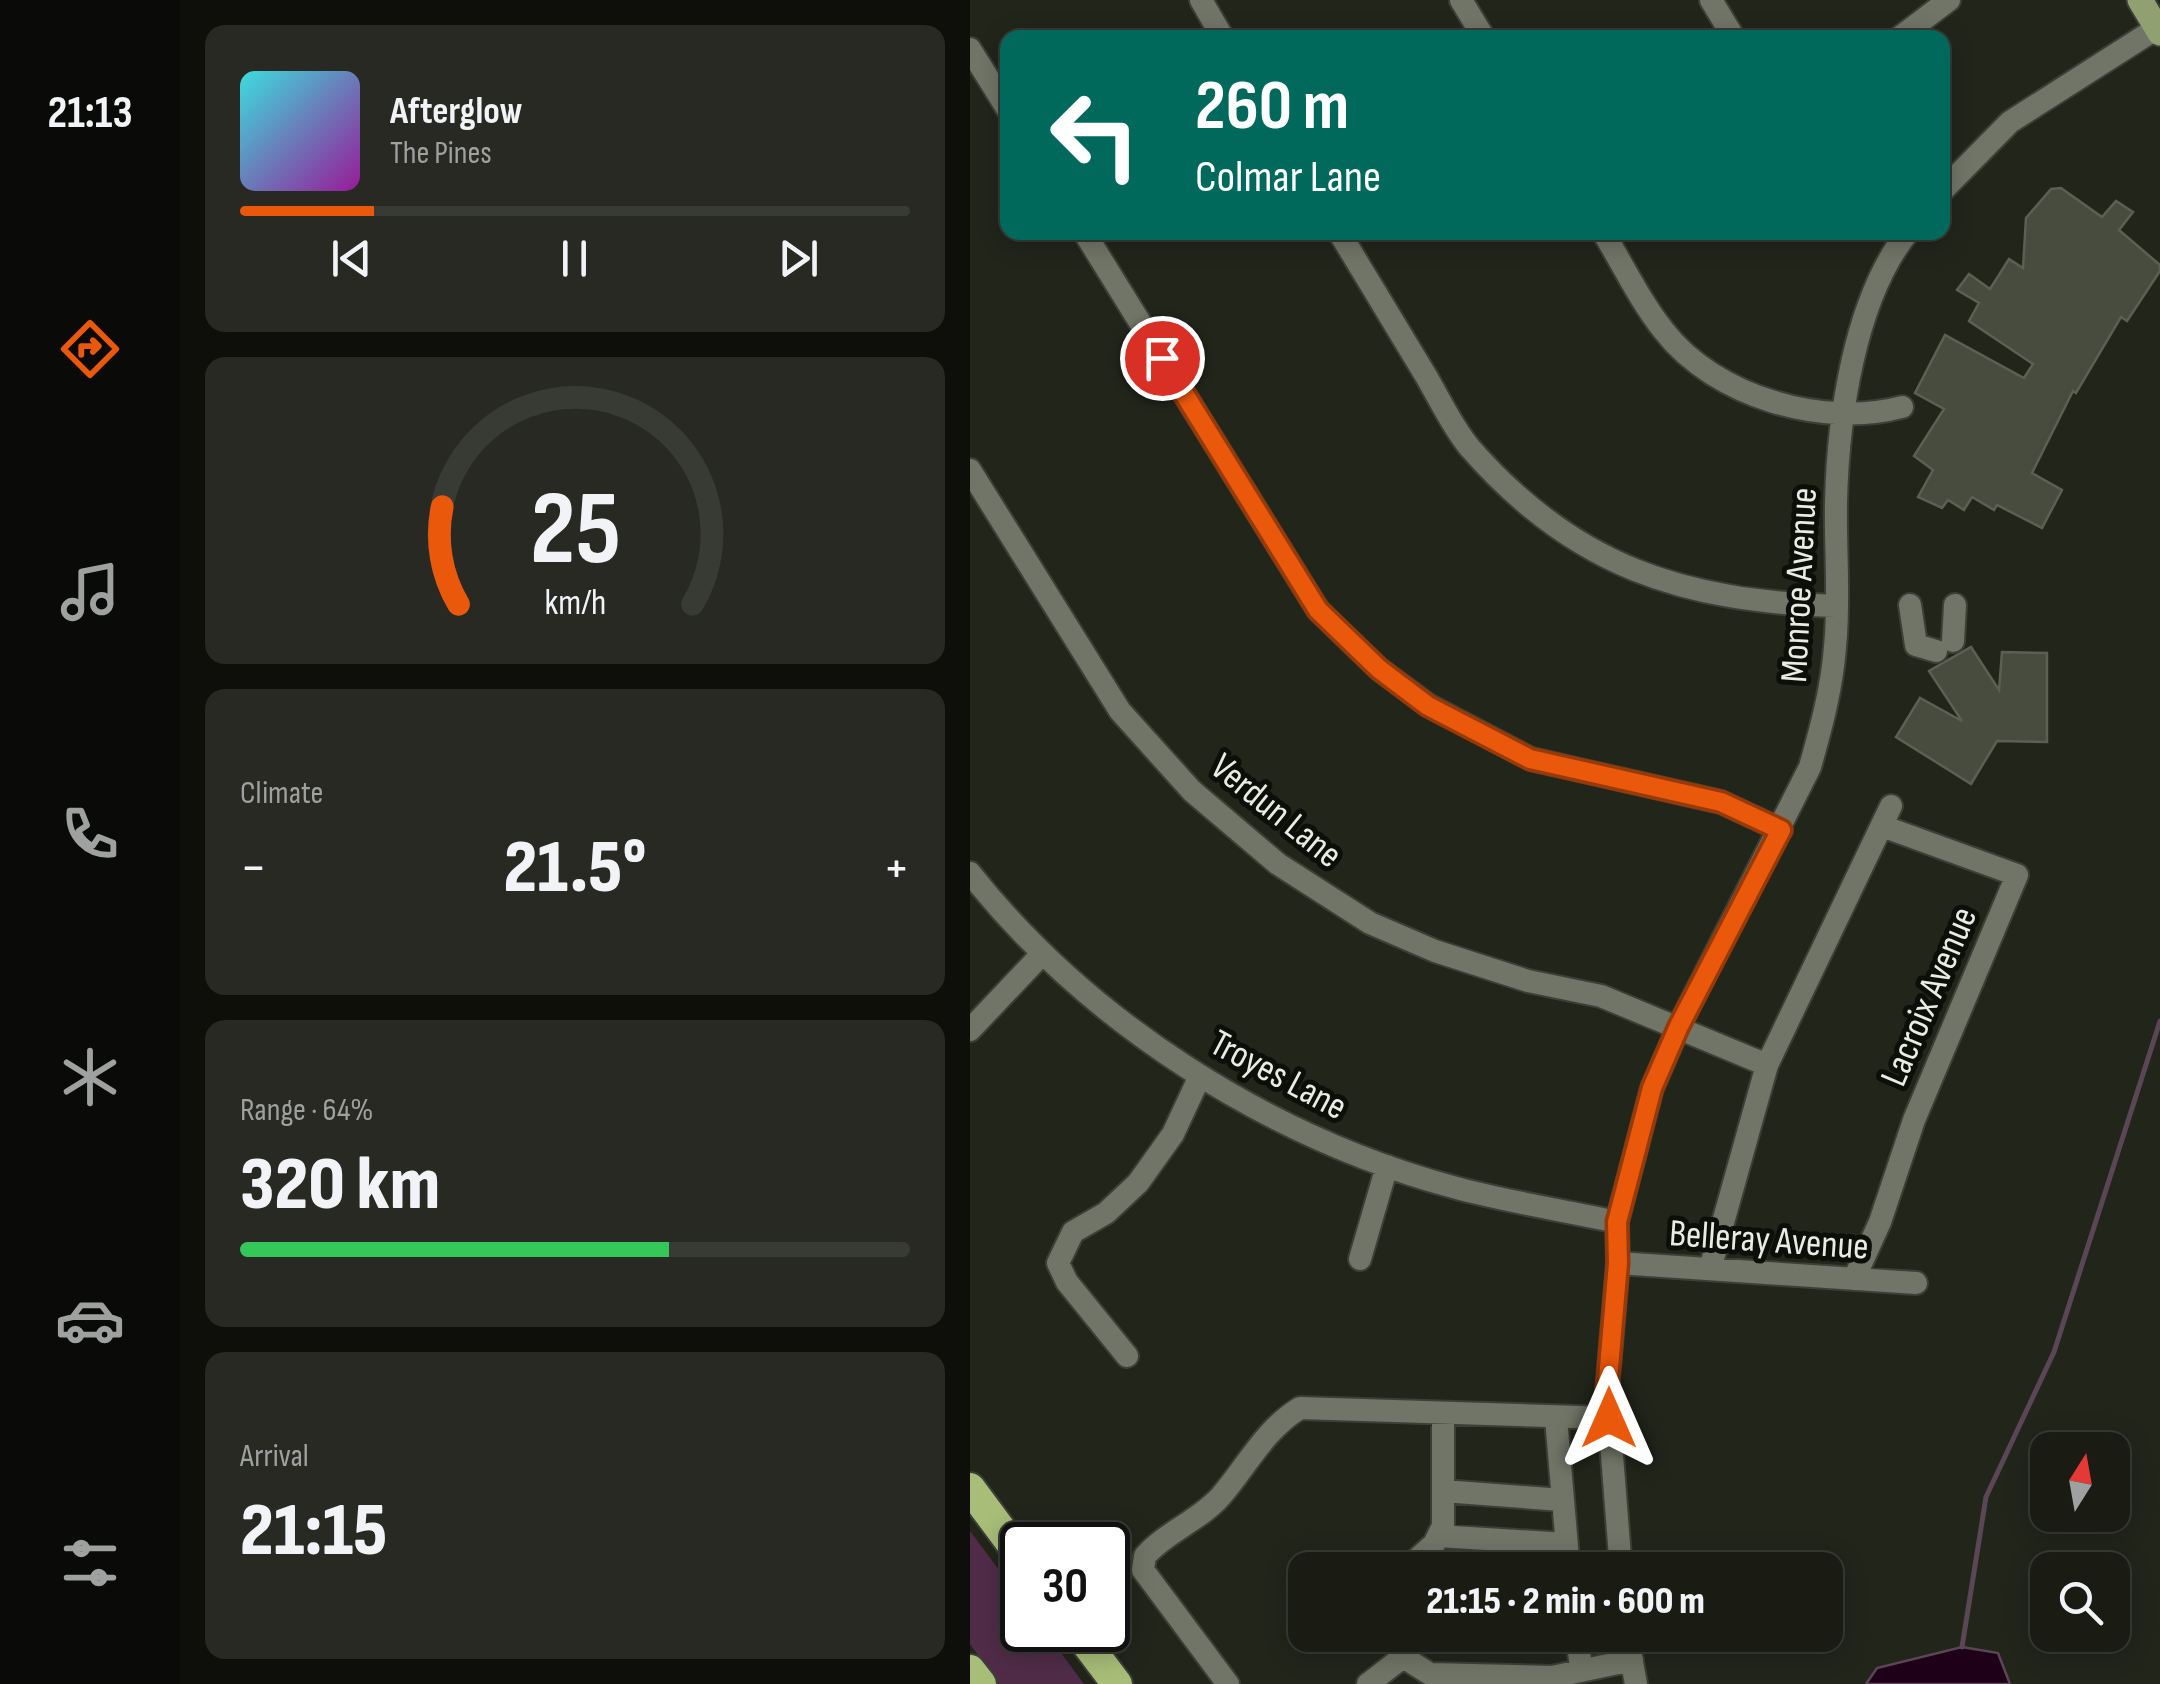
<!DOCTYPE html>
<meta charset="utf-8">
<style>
body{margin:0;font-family:"Sofia Sans Condensed",sans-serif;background:#272922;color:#f1f3f6;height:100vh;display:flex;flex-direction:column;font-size:38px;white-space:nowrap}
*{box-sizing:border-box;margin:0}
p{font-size:32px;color:#9fa1a0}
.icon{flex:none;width:55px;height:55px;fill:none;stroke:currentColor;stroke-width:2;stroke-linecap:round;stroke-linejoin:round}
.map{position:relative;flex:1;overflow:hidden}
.sheet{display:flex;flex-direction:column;gap:25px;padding:25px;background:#0e0f0b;width:790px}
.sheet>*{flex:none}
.guide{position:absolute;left:30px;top:30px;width:950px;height:210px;border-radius:20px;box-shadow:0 5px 25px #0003,0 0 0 2px #383a34;background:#00695c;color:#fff;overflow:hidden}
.needle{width:65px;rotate:11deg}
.tools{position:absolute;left:1060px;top:1432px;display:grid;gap:20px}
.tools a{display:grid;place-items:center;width:100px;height:100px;border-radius:20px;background:#1a1c14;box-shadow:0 5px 25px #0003,0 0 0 2px #383a34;font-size:50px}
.speed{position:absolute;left:30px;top:1522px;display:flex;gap:20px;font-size:50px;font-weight:700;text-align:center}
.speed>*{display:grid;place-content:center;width:130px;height:130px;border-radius:50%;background:#1a1c14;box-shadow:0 5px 25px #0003,0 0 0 2px #383a34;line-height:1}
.speed .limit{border:5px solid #111;border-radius:15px;background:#fff;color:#111}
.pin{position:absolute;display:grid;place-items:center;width:85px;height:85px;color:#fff;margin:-42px;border:5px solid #fff;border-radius:50%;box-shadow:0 2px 10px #0007}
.me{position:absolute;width:110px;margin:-55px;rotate:0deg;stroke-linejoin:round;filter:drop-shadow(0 0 8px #0008)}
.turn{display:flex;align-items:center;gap:35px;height:210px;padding:0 30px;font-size:45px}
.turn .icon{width:130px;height:130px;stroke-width:2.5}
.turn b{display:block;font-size:70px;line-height:85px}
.big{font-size:75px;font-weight:800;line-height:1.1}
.sheet .tile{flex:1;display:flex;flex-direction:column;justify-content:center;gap:15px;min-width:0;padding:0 35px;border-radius:20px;background:#272922}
.sheet .dial{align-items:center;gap:0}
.dial svg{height:260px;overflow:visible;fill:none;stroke:#383a34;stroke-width:7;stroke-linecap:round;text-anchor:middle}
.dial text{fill:#f1f3f6;stroke:none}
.song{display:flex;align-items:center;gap:30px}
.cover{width:120px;height:120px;border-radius:15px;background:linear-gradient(135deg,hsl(180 70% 55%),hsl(300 70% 35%))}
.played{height:10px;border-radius:5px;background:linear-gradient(90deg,#ea580c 20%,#383a34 20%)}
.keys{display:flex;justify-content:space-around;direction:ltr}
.heat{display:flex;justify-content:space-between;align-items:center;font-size:55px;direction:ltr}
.charge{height:15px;border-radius:8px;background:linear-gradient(90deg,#34c759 64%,#383a34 0)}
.trip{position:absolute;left:318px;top:1552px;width:555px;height:100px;border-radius:20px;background:#1a1c14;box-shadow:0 5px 25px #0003,0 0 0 2px #383a34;font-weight:800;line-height:100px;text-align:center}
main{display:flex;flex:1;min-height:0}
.menu{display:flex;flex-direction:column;width:180px;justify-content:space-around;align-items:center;background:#0a0b08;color:#9fa1a0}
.menu .icon{width:70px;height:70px}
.menu .on{color:#ea580c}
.menu b{font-size:45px;color:#f1f3f6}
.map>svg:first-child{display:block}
.green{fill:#502c48}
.water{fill:#1e0019;stroke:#5b4656;stroke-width:2.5}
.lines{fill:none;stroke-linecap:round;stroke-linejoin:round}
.stream{stroke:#5b4656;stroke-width:5}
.building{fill:#484c3f;stroke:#5b6052;stroke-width:2.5}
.minor-casing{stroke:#3c3f36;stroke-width:26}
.major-casing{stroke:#3c3f36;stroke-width:29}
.highway-casing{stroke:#3c3f36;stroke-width:34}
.minor{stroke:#707567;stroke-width:22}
.major{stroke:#91a071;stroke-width:25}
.highway{stroke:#a7bd78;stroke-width:30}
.route-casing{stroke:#983908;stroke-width:25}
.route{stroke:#ea580c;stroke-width:18}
.labels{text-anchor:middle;stroke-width:10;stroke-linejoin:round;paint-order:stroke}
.street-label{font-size:38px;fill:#e9ebe4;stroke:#0c0e09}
</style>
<main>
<nav class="menu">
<b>21:13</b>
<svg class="icon on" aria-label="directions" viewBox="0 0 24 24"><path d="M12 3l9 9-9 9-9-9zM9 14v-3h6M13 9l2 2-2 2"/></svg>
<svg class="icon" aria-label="music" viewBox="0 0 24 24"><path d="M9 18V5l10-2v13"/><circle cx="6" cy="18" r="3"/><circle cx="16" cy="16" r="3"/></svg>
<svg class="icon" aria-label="phone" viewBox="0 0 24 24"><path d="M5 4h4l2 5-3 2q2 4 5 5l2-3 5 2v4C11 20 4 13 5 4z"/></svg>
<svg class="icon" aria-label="climate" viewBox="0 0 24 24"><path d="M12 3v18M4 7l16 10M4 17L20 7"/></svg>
<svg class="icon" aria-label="car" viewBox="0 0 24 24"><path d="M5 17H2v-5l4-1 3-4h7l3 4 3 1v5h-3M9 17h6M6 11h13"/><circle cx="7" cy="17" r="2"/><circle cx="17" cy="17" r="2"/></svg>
<svg class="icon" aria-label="filters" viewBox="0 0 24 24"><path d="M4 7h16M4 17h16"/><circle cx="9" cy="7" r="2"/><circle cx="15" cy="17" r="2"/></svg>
</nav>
<section class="sheet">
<div class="tile">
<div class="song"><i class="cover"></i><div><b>Afterglow</b><p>The Pines</p></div></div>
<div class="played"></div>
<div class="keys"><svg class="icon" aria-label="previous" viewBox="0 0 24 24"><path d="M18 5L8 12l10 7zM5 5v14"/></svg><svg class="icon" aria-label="pause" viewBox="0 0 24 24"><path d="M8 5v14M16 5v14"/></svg><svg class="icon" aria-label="next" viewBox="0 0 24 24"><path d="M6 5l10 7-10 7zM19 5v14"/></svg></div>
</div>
<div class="tile dial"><svg viewBox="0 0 100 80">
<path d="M14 69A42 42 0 1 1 86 69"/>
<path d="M14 69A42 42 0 0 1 9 39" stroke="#ea580c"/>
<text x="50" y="56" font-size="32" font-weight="700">25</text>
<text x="50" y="72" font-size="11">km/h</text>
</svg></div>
<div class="tile"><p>Climate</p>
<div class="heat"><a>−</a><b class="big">21.5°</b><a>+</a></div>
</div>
<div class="tile"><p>Range · 64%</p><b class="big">320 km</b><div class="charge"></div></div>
<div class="tile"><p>Arrival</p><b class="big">21:15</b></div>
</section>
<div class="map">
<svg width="1190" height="1684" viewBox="0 0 1190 1684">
<rect width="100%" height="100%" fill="#22251a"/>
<path class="green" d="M0,1531l52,70v29h22l40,54h-85l-29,-40z"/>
<path class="water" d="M992,1647l36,6 12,31h-144l11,-16z"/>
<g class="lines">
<path class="stream" d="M992,1647l24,-150 68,-145 106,-331"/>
</g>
<path class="building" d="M1091,188l41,29 14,-16 17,11 -14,18 41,35v6l-33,50 -6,-4 -45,76 -3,-2 -41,82 30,17 -20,38 -45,-23 -3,5 -22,-13 -8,13 -16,-10 -6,8 -24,-11 15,-27 -19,-14 30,-47 -29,-16 30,-58 79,43 9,-14 -64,-43 10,-18 -22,-13 12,-16 21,15 19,-30 14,9 3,-50 25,-29z
M1001,647l28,43 3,-38 45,1v89l-50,-1 -26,43 -75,-47 24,-39 42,23 -33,-50z"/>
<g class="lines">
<defs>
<path id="minor" d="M231,0l22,38
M491,0l23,38
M741,0l23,38
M929,38l50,-38
M0,49l38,61
M972,191l68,-69 147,-94
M114,232l234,378 61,59 49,36 103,54 190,43 60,28
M369,232c29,48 58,96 87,144 14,24 27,52 44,72 104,119 213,153 366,158
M633,232c20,33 37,69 61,99 51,66 160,97 238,76
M0,470l150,241 72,80 86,73 92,59 65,28 93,30 73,15 166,69
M940,605l6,40 20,6
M983,641l2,-36
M0,873c119,150 299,264 483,314 54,15 110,23 164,35
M0,1030l72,-76
M390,1259l27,-93
M648,1263l298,20
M740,1269l57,-204 124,-259
M884,1279l26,-57 34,-102 103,-245 -135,-49
M157,1356l-60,-74 -9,-19 15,-31 33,-19 32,-30 35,-49 27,-58
M586,1418l13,152
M473,1491l119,9
M468,1536l128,8
M435,1570l29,-26 9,-18v-112
M651,1570l-14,-179 11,-128 -1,-41 35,-134 27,-62 131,-259c11,-39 22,-79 25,-120 5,-48 0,-97 1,-145 2,-83 18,-203 72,-270
M427,1635l6,22 27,17 122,3 80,-17
M607,1635l4,34
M657,1635l9,49
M258,1684l-85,-114 2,-14c21,-24 55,-36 76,-60 26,-30 43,-66 79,-88l309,10
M398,1684l35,-27"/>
<path id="major" d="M1170,0l20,33"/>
<path id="highway" d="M0,1488l52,70
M106,1630l41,54
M0,1670l11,14"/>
</defs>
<use href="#minor" class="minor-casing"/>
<use href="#major" class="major-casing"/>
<use href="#highway" class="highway-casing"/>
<use href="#minor" class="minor"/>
<use href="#major" class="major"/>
<use href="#highway" class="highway"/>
</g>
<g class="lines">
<defs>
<path id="route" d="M192,358l156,252 61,59 49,37 102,53 191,43 60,28 -102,196 -27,62 -35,134 1,41 -11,128 2,27"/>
</defs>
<use href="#route" class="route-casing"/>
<use href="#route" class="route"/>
</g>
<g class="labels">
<g class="street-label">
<text transform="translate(828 585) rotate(-87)" y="13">Monroe Avenue</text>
<text transform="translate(307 810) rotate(39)" y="13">Verdun Lane</text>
<text transform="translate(958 996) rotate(-67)" y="13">Lacroix Avenue</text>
<text transform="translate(309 1074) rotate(28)" y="13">Troyes Lane</text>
<text transform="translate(799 1239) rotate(4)" y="13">Belleray Avenue</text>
</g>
</g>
</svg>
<div class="tools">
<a><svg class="needle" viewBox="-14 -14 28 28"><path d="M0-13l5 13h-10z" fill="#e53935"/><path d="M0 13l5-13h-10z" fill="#9fa1a0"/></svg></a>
<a><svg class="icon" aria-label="search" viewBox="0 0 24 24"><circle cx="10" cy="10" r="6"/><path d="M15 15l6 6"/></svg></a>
</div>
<div class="speed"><div class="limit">30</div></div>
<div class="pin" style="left:192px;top:358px;background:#d93025"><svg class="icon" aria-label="arrive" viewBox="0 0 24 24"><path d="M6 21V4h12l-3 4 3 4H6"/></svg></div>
<svg class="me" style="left:639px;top:1418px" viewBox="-20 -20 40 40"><path d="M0-17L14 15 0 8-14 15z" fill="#ea580c" stroke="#fff" stroke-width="4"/></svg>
<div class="trip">21:15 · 2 min · 600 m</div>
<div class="guide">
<div class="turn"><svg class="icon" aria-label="left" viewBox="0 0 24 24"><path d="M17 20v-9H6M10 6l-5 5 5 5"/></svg><div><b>260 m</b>Colmar Lane</div></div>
</div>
</div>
</main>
